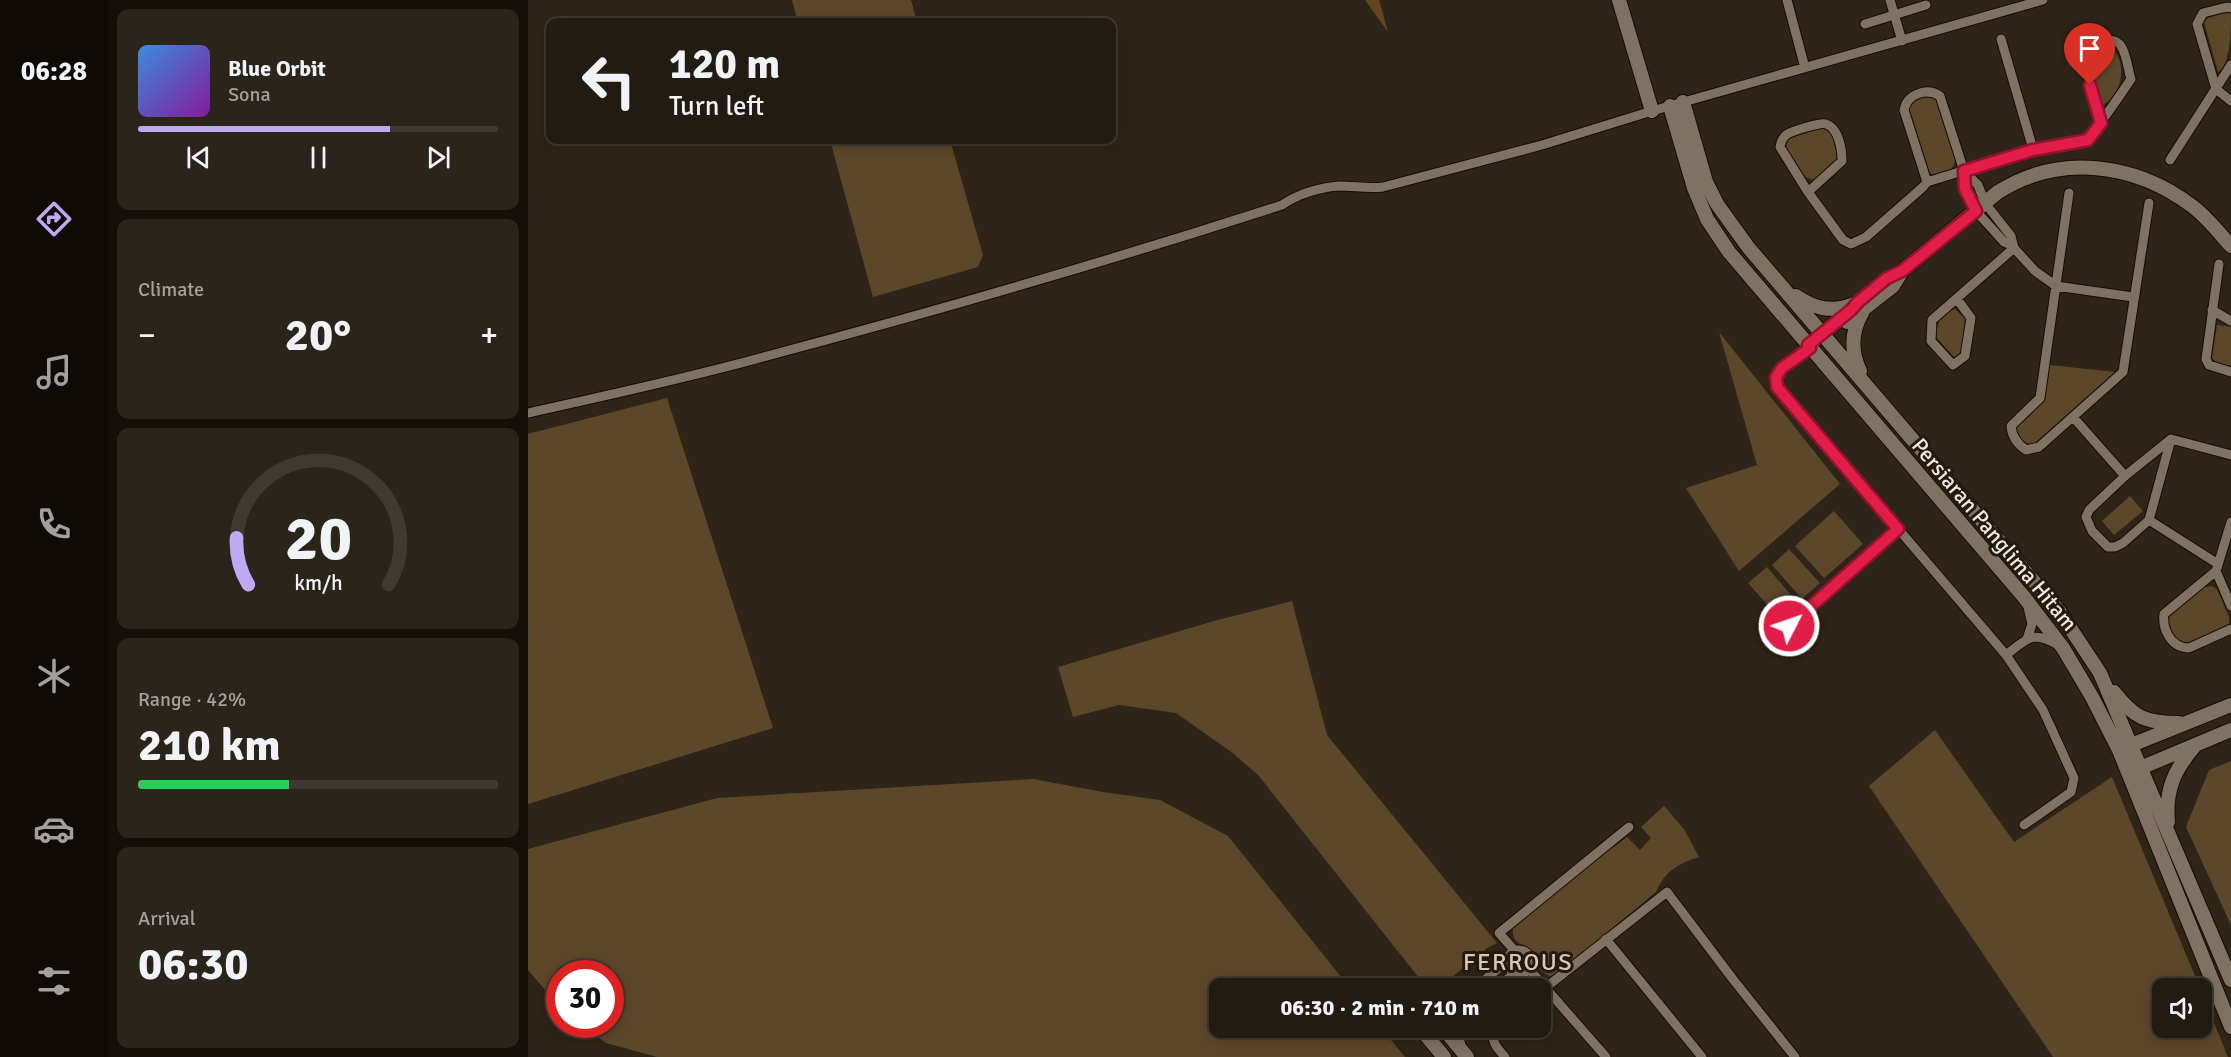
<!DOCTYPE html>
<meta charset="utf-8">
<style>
body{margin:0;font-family:Signika,sans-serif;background:#2a241a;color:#f1f3f6;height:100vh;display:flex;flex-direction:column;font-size:22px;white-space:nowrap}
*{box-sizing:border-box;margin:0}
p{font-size:20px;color:#a2a19f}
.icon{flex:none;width:33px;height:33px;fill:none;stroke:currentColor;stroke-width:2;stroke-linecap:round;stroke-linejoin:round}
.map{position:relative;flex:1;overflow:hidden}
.side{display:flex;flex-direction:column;gap:9px;padding:9px;background:#130f09;width:420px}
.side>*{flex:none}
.guide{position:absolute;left:18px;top:18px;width:570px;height:126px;border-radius:12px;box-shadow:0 3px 15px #0003,0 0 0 2px #3f3931;background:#221b11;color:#f1f3f6;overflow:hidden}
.fabs{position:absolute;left:1624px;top:978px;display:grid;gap:12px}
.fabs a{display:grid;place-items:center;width:60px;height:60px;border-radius:12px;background:#221b11;box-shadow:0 3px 15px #0003,0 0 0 2px #3f3931;font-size:30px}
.speed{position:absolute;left:18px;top:960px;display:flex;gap:12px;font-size:30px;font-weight:700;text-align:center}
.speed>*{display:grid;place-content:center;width:78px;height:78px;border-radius:50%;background:#221b11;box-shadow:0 3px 15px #0003,0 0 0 2px #3f3931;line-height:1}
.speed .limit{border:9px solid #d22;background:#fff;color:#111}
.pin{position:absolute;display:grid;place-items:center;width:51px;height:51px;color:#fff;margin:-62px -26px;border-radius:50% 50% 50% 0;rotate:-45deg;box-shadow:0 0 6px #0007}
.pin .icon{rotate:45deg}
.me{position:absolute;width:66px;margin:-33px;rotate:49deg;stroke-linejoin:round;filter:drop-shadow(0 0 4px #0008)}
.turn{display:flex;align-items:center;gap:21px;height:126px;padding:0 24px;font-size:27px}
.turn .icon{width:78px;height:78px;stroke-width:2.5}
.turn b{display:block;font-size:42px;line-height:51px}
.big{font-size:45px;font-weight:700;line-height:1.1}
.side .card{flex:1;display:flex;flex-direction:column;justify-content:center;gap:9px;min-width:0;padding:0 21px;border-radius:12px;background:#2a241a}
.side .dial{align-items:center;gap:0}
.dial svg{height:156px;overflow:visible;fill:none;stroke:#3f3931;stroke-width:7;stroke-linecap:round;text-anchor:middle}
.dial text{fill:#f1f3f6;stroke:none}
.song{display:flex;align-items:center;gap:18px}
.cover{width:72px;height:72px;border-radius:9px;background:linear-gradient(135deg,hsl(210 70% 55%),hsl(290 70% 35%))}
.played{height:6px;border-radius:3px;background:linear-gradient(90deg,#bfa9f4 70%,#3f3931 70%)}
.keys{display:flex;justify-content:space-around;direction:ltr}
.heat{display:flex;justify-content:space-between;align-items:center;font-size:33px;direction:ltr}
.charge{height:9px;border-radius:4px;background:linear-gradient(90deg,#34c759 42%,#3f3931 0)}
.trip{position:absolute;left:681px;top:978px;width:342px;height:60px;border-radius:12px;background:#221b11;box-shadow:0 3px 15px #0003,0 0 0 2px #3f3931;font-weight:700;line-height:60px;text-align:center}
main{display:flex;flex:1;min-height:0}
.menu{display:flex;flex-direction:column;width:108px;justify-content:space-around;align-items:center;background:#0e0b07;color:#a2a19f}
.menu .icon{width:42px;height:42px}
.menu .selected{color:#bfa9f4}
.menu b{font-size:27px;color:#f1f3f6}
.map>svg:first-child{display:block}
.green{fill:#5d472b}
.forest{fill:#64461d}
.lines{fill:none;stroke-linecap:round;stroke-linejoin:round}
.street-casing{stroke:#160d03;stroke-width:11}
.secondary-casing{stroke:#160d03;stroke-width:16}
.street{stroke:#7f7263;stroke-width:9}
.secondary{stroke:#7f7263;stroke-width:14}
.route-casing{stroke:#92132f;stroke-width:15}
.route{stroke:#e11d48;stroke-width:10}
.labels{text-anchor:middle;stroke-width:6;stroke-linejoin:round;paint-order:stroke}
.street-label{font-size:22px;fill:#f0e9e0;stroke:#241a0d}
.neighbourhood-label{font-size:24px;letter-spacing:1.5px;fill:#d8cab9;stroke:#241a0d}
</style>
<main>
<nav class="menu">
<b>06:28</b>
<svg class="icon selected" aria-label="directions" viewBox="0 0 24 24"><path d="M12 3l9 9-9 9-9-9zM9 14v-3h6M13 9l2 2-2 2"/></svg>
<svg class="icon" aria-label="music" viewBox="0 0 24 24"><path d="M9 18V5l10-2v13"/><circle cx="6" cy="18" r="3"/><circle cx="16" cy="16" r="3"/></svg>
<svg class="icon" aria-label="phone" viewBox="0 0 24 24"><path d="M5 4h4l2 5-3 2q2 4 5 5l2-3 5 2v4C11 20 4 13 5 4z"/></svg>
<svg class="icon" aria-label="climate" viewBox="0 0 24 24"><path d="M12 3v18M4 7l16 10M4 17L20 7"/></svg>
<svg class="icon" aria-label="car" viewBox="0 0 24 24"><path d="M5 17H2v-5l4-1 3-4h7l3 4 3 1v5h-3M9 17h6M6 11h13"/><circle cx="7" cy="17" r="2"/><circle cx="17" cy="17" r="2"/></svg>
<svg class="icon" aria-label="filters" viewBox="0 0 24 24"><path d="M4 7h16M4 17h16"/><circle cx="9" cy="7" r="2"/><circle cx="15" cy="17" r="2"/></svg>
</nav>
<section class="side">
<div class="card">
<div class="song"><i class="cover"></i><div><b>Blue Orbit</b><p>Sona</p></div></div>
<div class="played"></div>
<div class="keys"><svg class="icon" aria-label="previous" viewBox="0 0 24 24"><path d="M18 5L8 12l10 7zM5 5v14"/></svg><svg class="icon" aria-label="pause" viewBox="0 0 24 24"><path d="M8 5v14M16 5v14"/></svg><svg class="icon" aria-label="next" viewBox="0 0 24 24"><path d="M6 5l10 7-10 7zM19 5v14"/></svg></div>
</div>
<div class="card"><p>Climate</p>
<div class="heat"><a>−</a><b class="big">20°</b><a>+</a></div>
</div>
<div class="card dial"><svg viewBox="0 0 100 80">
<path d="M14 69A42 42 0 1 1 86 69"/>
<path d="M14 69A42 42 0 0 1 8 45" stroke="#bfa9f4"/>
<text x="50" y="56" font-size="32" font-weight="700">20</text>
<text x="50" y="72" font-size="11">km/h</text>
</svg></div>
<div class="card"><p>Range · 42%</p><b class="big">210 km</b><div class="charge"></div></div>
<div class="card"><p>Arrival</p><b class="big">06:30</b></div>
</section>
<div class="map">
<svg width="1703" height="1057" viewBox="0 0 1703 1057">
<rect width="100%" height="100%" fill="#2e2417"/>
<path class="green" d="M264,0h119l6,22h-119z
M1697,12h6c0,16 0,54 -13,60l-14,-50 4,-4z
M1579,45c22,12 17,50 -5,60l-4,-3 -12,-41 4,-11z
M1399,95h6l5,5 18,57c-2,14 -11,18 -25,17l-5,-6 -18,-58 5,-11z
M1293,128l10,4 8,26 -2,4 -22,18c-16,-2 -22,-21 -29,-34l2,-7z
M302,140h120l33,115 -5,12 -105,30z
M1427,309l10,10 -4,34 -6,5 -19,-21c1,-14 4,-23 19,-28z
M1689,325l14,2v39l-15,-3 -4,-5z
M1191,332l121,152 -101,87 -53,-83 71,-23z
M1522,365l65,7 -78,69 -5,3c-9,-1 -16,-8 -15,-18l28,-28z
M139,398l106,330 -245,76v-370z
M1602,496l13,15 -29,24 -12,-14z
M1306,511l29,33 -39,34 -29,-32z
M1261,549l31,34 -18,16 -30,-34z
M1239,567l30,35 -18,16 -31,-35z
M1683,586l6,3 12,28v8l-4,4c-25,11 -47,28 -57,-8l2,-5 32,-28z
M764,601l35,134 170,208 -10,5 -48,40h-12l-168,-212 -25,-22 -58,-41 -57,-8 -46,12 -15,-50 156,-46z
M1407,730l79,112 98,-65 88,211h-37v40h39v-35l26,64h-175l-184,-271z
M1703,761v164l-45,-98 23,-57z
M505,779l70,13 57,8 68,36 122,152h-130v40h161l24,29h-748l-51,-14 -25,-18 29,-1v-50h-50l-1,32 -31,-36v-121l189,-51z
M1136,806l20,23 15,28c-20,6 -34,14 -43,35l-99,82 -7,2c-14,-6 -11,-11 -17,-21 -5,-11 -25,-10 -19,-30l98,-80 2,2 13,-10 13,13 11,-12 -10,-11z"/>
<path class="forest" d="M837,0h14l9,32z"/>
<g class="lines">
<defs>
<path id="street" d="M1259,0l18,68
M1362,0l12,41
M1337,24l61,-19
M1473,39l32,110
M1688,89l-19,-65 6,-11 24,-6 4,1
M1688,89l15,12
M1642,160l61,-95
M1436,171l14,14 7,18 26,33 3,12 21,23 21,15 77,11
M1399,182l-23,-72c3,-16 23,-23 36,-14l24,75 1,18 11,22 28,31 9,4
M1280,192l34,-31c0,-11 -3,-33 -16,-37 -5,-2 -35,7 -40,11 -4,3 -5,7 -6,12l28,45 35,48 8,4 15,-7 57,-50 4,-5 106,-33 55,-10c15,-19 29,-39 43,-60 -3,-9 -4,-24 -10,-33 -10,-14 -35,-1 -38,12l18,65
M1541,193l-29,205 -29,28c1,11 6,18 15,24l13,-3 84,-75 26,-169
M1691,264l-13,95 3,6 22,7
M1429,299l14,19 -6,38 -12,9 -22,-24 1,-21 82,-72
M1684,310l19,11
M1282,347l-28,20 -6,10 1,10 229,268 37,55 31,68 -3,14 -47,33
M0,413c80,-18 160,-35 239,-57 173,-46 345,-96 515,-151 16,-11 38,-18 58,-19 15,0 28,3 43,1l159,-42 110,-34 391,-111
M1545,417l52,59
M1643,439l-22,81 -26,23 -8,4h-7l-16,-16 -6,-14 3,-7 36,-34z
M1643,439l60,16
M1621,520l69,44
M1689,568l14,-46
M1703,606l-15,-35 -52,43c-2,15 7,34 25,34l42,-19
M1261,626l109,-97
M1499,639l5,-15 -4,-17
M1478,655c22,-17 27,-25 52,-10
M1078,939l96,118
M979 962a12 12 0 1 1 24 0a12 12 0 1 1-24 0Z
M987,951l-16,-18 130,-106
M1001,969l77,88
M947,988l25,-21 7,-3
M970,988l16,-15
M1012,992l127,-100 65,86 63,79
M929,1028l4,18
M968,1028c-7,12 1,20 9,29"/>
<path id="secondary" d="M1091,0l33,111
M1155,102l23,80 11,22 31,43 311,364 41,62 131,307
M1142,106l24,82 13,31 22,33 295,345 39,51 29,49 27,53 112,277
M1268,296c19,13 36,17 58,8
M1319,322l46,-36 9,-15
M1287,339c12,-9 23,-18 34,-27 18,-15 31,-31 53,-41l96,-79c62,-39 137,-29 194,14 15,11 27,27 39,40
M1332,371c-9,-19 -9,-39 2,-58
M1586,692c20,26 32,31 65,31
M1596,748l107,-43
M1605,771l98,-41
M1640,822c-3,-31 6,-52 26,-75
M892,1028l24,29
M915,1028l24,29"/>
</defs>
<use href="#street" class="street-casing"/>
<use href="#secondary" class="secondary-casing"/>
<use href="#street" class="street"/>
<use href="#secondary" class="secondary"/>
</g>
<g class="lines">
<defs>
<path id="route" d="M1261,626l109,-97 -121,-142 -1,-10 6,-9 28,-20 -2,-3 43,-35 7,-8 29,-24 15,-7 74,-60 -11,-22 -1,-18 69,-21 55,-10 13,-17 -11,-38"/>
</defs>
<use href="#route" class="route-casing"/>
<use href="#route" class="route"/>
</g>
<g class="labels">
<g class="street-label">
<text transform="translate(1467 534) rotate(50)" y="8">Persiaran Panglima Hitam</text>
</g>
<g class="neighbourhood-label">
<text x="990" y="970">FERROUS</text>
</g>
</g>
</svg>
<div class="fabs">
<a><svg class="icon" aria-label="sound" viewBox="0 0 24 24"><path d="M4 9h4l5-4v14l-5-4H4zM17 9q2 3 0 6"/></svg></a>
</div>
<div class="speed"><div class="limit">30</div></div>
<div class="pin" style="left:1562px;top:85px;background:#d93025"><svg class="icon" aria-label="arrive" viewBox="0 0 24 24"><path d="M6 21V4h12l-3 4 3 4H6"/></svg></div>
<svg class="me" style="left:1261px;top:626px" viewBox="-20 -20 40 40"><circle r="17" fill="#e11d48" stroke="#fff" stroke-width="3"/><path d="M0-11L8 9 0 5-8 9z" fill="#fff"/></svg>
<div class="trip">06:30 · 2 min · 710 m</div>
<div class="guide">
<div class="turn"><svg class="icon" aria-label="left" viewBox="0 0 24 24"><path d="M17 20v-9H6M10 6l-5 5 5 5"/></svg><div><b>120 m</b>Turn left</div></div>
</div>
</div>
</main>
